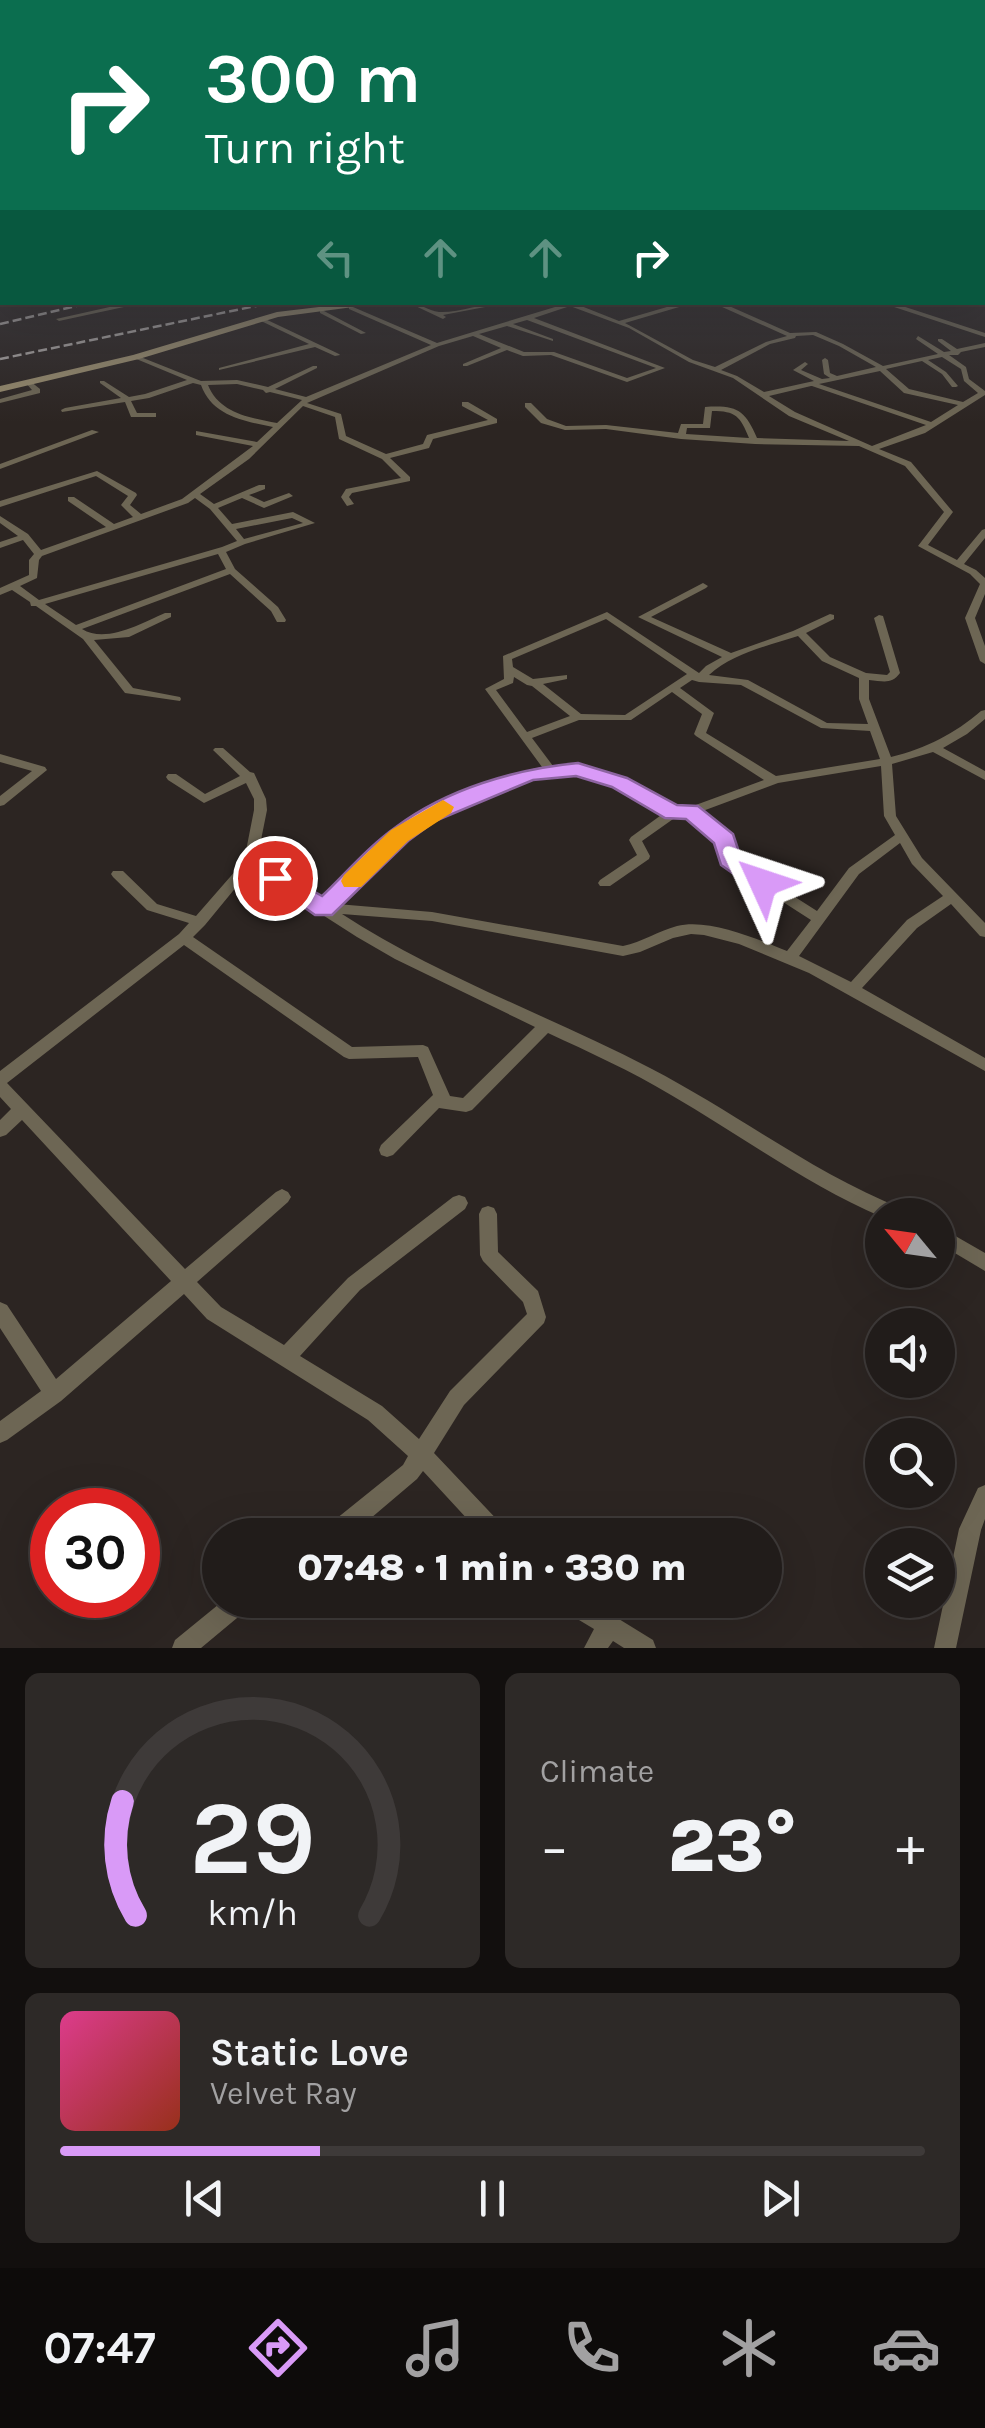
<!DOCTYPE html>
<meta charset="utf-8">
<style>
body{margin:0;font-family:Karla,sans-serif;background:#2d2927;color:#f1f3f6;height:100vh;display:flex;flex-direction:column;font-size:38px;white-space:nowrap}
*{box-sizing:border-box;margin:0}
p{font-size:32px;color:#a2a1a2}
.icon{flex:none;width:55px;height:55px;fill:none;stroke:currentColor;stroke-width:2;stroke-linecap:round;stroke-linejoin:round}
.map{position:relative;height:1648px;overflow:hidden}
.sheet{display:flex;flex-direction:column;gap:25px;padding:25px;background:#120f0e;flex:1}
.sheet>*{flex:none}
.banner{position:absolute;left:0px;top:0px;width:985px;height:305px;box-shadow:0 10px 40px #0002,0 0 0 2px #3e3a39;background:#0b6e4f;color:#fff;overflow:hidden}
.needle{width:65px;rotate:299deg}
.fabs{position:absolute;left:865px;top:1198px;display:grid;gap:20px}
.fabs a{display:grid;place-items:center;width:90px;height:90px;border-radius:50%;background:#211c1a;box-shadow:0 10px 40px #0002,0 0 0 2px #3e3a39;font-size:50px}
.speed{position:absolute;left:30px;top:1488px;display:flex;gap:20px;font-size:50px;font-weight:700;text-align:center}
.speed>*{display:grid;place-content:center;width:130px;height:130px;border-radius:50%;background:#211c1a;box-shadow:0 10px 40px #0002,0 0 0 2px #3e3a39;line-height:1}
.speed .limit{border:15px solid #d22;background:#fff;color:#111}
.pin{position:absolute;display:grid;place-items:center;width:85px;height:85px;color:#fff;margin:-42px;border:5px solid #fff;border-radius:50%;box-shadow:0 2px 10px #0007}
.me{position:absolute;width:110px;margin:-55px;rotate:312deg;stroke-linejoin:round;filter:drop-shadow(0 0 8px #0008)}
.turn{display:flex;align-items:center;gap:35px;height:210px;padding:0 40px;font-size:45px}
.turn .icon{width:130px;height:130px;stroke-width:2.5}
.turn b{display:block;font-size:70px;line-height:85px}
.lanes{display:flex;align-items:center;height:95px;padding:0 40px;background:#0003;justify-content:center;gap:50px;direction:ltr}
.lanes .off{opacity:.35}
.big{font-size:75px;font-weight:800;line-height:1.1}
.sheet .widget{flex:1;display:flex;flex-direction:column;justify-content:center;gap:15px;min-width:0;padding:0 35px;border-radius:15px;background:#2d2927}
.sheet .dial{align-items:center;gap:0}
.dial svg{height:260px;overflow:visible;fill:none;stroke:#3e3a39;stroke-width:7;stroke-linecap:round;text-anchor:middle}
.dial text{fill:#f1f3f6;stroke:none}
.song{display:flex;align-items:center;gap:30px}
.cover{width:120px;height:120px;border-radius:15px;background:linear-gradient(135deg,hsl(330 70% 55%),hsl(10 70% 35%))}
.played{height:10px;border-radius:5px;background:linear-gradient(90deg,#d99af7 30%,#3e3a39 30%)}
.keys{display:flex;justify-content:space-around;direction:ltr}
.heat{display:flex;justify-content:space-between;align-items:center;font-size:55px;direction:ltr}
.sheet .tiles{flex:1;display:grid;gap:25px;grid-template-columns:1fr 1fr}
.widget:last-child{grid-column:span 2}
.trip{position:absolute;left:202px;top:1518px;width:580px;height:100px;border-radius:50px;background:#211c1a;box-shadow:0 10px 40px #0002,0 0 0 2px #3e3a39;font-weight:800;line-height:100px;text-align:center}
.menu{display:flex;height:160px;justify-content:space-around;align-items:center;background:#0d0b0a;color:#a2a1a2}
.menu .icon{width:70px;height:70px}
.menu .active{color:#d99af7}
.menu b{font-size:45px;color:#f1f3f6}
.map>svg:first-child{display:block}
.lines{fill:none;stroke-linecap:round;stroke-linejoin:round}
.minor{fill:#6d6654;fill-rule:evenodd}
.secondary{fill:#968a6c;fill-rule:evenodd}
.rail{stroke:#a7a29f;stroke-width:2.5;stroke-dasharray:9 4;stroke-linecap:butt}
.route{fill:#d99af7;stroke:#8d64a1;stroke-width:2.5}
.slow{fill:#f59e0b}
</style>
<div class="map">
<svg width="985" height="1648" viewBox="0 0 985 1648">
<rect width="100%" height="100%" fill="#2c2522"/>
<g class="lines">
<path class="minor" d="M982,250h3v4h-3z
M0,255h2v4h-2z
M985,282v4l-3,1v-4z
M982,299h3v4l-4,-1z
M132,302h15l-88,19 -3,-2z
M407,302c12,0 21,9 32,10 21,1 45,-10 67,-9l-63,12 3,2 -3,2z
M561,302h10l48,19 65,-19h12l-71,21 68,37 22,7 51,-25 21,-6 -76,-34h9l70,31 26,-1 27,12 40,22 55,-12 -22,-15 2,-3 26,16 7,-1 -13,-10v-2h4l15,10 28,-6v4l-24,5 -3,3h-9l17,12 3,12 16,12v4l-60,38 -46,16 32,13 42,50 -25,33 29,15 25,-30 3,-1v9l-21,26 12,6 9,8v16l-10,24 10,28v18l-5,-3 -15,-43 15,-34 -10,-10 -52,-28 26,-34 -39,-46 -46,-20 -104,-2 -74,-5 -75,-10 -41,1 -24,-7 -16,-16v-4h6l16,16 19,7 40,-1 72,8 3,-9h22l2,-17c32,-2 40,3 52,31l92,3 -60,-25 -56,-38 -44,-16 -60,-34 -59,-22 -36,12 131,50 -38,14 -76,-27 -28,1 -16,-6 -40,16h-4v-2l38,-16 -28,-12 -34,10 -132,57 34,11 5,22 40,18 37,-10 4,-9 61,-15 -26,-14v-4h6l29,17v4l-64,16 -4,9 -39,10 20,19v4l-58,12 -3,4 5,7 -7,2 -6,-9 5,-8 55,-11 -19,-19 -43,-20 -4,-22 -32,-11 -54,53 -49,35 14,10 45,-19h6v4l-16,6 15,7 25,-9 4,3 -29,12 -22,-10 -24,10 14,16 61,-12 22,11 -70,21 -19,8 9,17 43,38 8,13 -1,2h-8l-6,-11 -41,-37 -148,55c24,15 60,-6 83,-16h6v4l-42,20 -35,3 39,48 47,9 1,2 -1,2 -55,-8 -42,-54 -47,-33h-5l-1,-4 -18,-12 -12,5v-7l29,-13v-15l5,-6 -11,-14 -23,8v-6l18,-6 -18,-13v-7l28,18 13,16 65,-23 -38,-26v-4h6l40,27 19,-7 -12,-12 7,-9 -32,-20 -96,31v-6l97,-30 39,22 1,2 -7,10 11,9 41,-15 71,-53 -57,-11v-4l61,11 16,-15c-29,-6 -61,-11 -72,-42l-8,-2 -44,15 -18,3 6,12h19v4h-25l-6,-15 -63,10 -1,-2 4,-2 56,-10 -21,-15v-2h4l25,16 16,-3 42,-14 -53,-22v-2h4l63,25 36,-1 31,7 45,-21h4v2l-42,21 31,8 125,-52 -82,-36v-2h4l84,36 128,-39zM527,320l129,48 -29,10 -73,-26h-30l-45,-18 28,-8 46,15v-2l-40,-15zM813,335l26,11 37,21 -39,9 -7,-3 -2,-13 -3,-2 -3,2 2,14 6,4 -8,1 -21,-9 7,-6 -3,-2 -12,8 21,11 -50,11 -27,-16 -16,-6 49,-26 25,-6 1,-2zM942,357l19,12 3,12 14,12 -15,9 -54,-13 -23,-20 36,-8 20,13 10,13h4l2,-1 -12,-14 -18,-12zM880,371l24,22 54,12 -27,17 -112,-38zM237,384l26,6 3,3 4,-1 32,8 -25,23c-27,-5 -58,-10 -69,-38zM811,386h1l114,39 -54,21 -77,-34 -26,-16zM712,411c24,0 28,5 37,27l-63,-4 1,-6h23zM195,498l15,11 27,32 -15,6 -183,53 -19,-14 17,-8 2,-18 3,-4 146,-53zM292,518l11,5 -59,16 -8,-10zM218,554l8,15 -150,56 -31,-21z
M879,302h11l95,31v4z
M320,311h4l42,22 -5,1 -41,-21z
M261,317l78,37 1,1 -5,1 -20,-9 -96,23v-2l90,-24 -50,-24z
M26,381h4l10,8v4l-40,10v-4l32,-9 -7,-8z
M92,430l7,2 -99,37v-5z
M703,583l5,3 -2,2 -55,29 80,36 62,-22 37,-17 4,1v4l-28,14 24,24 36,16 21,2 3,-3 -16,-54 5,-3 4,1 17,57c-9,12 -17,8 -31,7v19l22,58c36,-9 63,-23 90,-46l4,-1v9l-18,15 -24,14 42,23v9l-52,-28 -41,12 4,52 26,42 63,65v14l-5,-1 -29,-32 -34,24 -55,60 123,70v13l-176,-98 -70,-29 -35,-9 -13,-1 -18,4 -33,14 -17,4 -191,-35 -90,-7c97,63 206,101 308,154 87,45 161,104 253,141l3,6h-24v2c-75,-32 -140,-81 -211,-122 -40,-24 -82,-43 -123,-62l-76,77 -6,2 -27,-4 -46,47 -6,2 -6,-2 -2,-5 2,-5 52,-50 -15,-38 -69,2 -5,-2 -160,-112 -177,138 178,186 91,-77 6,-3 6,3 3,5 -3,5 -91,80 24,25 63,38 64,-67 105,-81 6,-2 6,2 3,6 -3,6 -105,81 -60,66 82,50 37,33 31,-48 77,-77 -4,-12 -40,-41 -3,-6 -1,-41 3,-6 6,-2 6,2 3,6 1,38 40,39 8,26 -2,6 -80,82 -30,48 70,74 3,8h-25l-59,-64 -6,8 -66,56h-28l3,-8 77,-62 5,-9 -40,-36 -161,-101 -23,-25 -123,107 -54,39 -7,3v-22l41,-30 -41,-63v-26l7,3 49,74 115,-98 -149,-161 -16,15 -6,2v-17l11,-11 -11,-12v-26l179,-137 10,-11 -42,-13 -34,-33 -2,-3 2,-3h10l34,33 39,12 48,-55 10,-51v-11l-8,-16 -42,20 -36,-23 -2,-3 2,-3h8l29,20 35,-18 -27,-26 2,-2h8l27,24 4,1 12,26 1,11 -10,50 66,42c21,-20 40,-42 63,-61 45,-39 98,-62 156,-74l-57,-78 19,-10 -1,-23 104,-44 92,61 7,-7 16,-9 -84,-40zM606,619l81,55 -62,41 -44,-1 -38,-30 24,-5v-4l-34,4 -20,-12 -1,-8zM798,636l24,25 37,17v21l9,25 -41,-1 -79,-43 -39,-5c24,-22 59,-29 89,-39zM514,677l13,8 5,1 38,30 -43,16 -31,-42 17,-7zM692,680l7,2 42,3 80,43 49,3 10,28 -104,17 -70,-43 8,-20 -34,-25zM672,692l30,22 -8,20 2,2 68,44 -82,30 -19,-6 -55,-31 -16,-5 -24,-3 -15,1 -21,-28 47,-18h52zM881,766l3,50 11,19 -46,33 -32,43 -77,-49 -11,-26 -29,-24 78,-29zM568,773l32,5 64,35 -33,24 -2,3 8,15 -37,25 -2,3 2,3h10l39,-27 1,-3 -8,-15 34,-24 6,1 7,-2 30,25 11,27 81,52 -24,31c-30,-12 -78,-33 -110,-25 -19,5 -35,16 -54,20l-191,-34 -95,-8c68,-69 128,-125 231,-131zM900,843l12,21 31,32 -36,24 -56,62 -52,-26 60,-82zM251,869l106,68 38,22 140,68 -72,71 -13,-2 -22,-49 -5,-2 -71,2 -159,-110 12,-12z
M0,754l45,13 2,3 -43,35 -4,1v-10l32,-25 -32,-9z
M938,1226l47,27v18l-47,-28z
M985,1485v34l-4,11 -25,118h-22l25,-119 19,-41z
M224,1600h28l-3,8 -48,40h-29l3,-8z
M556,1600h32l65,40 3,8h-32l-11,-7 -5,7h-24l10,-19 -35,-21z"/>
<path class="secondary" d="M982,226h3v4l-3,1z
M361,302h30l-113,15 -139,42 -139,33v-6l133,-31 144,-43z"/>
<path class="rail" d="M0,324l93,-22
M0,359l275,-57"/>
</g>
<linearGradient id="sky" x2="0" y2="1"><stop stop-color="#181413"/><stop offset="0.45" stop-color="#45464f"/><stop offset="1" stop-color="#45464f" stop-opacity="0"/></linearGradient>
<rect width="985" height="422" fill="url(#sky)"/>
<path class="route" d="M578,763l49,15 50,27 21,1 35,28 7,21 35,28 -3,6h-17l-34,-24 -7,-22 -28,-24 -21,-1 -53,-31 -36,-11 -43,4 -98,41 -27,20 -76,74h-17l-52,-37 12,-9 47,27c24,-23 47,-50 74,-69 51,-38 119,-58 182,-64z"/>
<path class="slow" d="M443,800l11,7 -3,6 -43,28 -47,46h-17l-3,-6 3,-6 47,-45z"/>
</svg>
<div class="fabs">
<a><svg class="needle" viewBox="-14 -14 28 28"><path d="M0-13l5 13h-10z" fill="#e53935"/><path d="M0 13l5-13h-10z" fill="#a2a1a2"/></svg></a>
<a><svg class="icon" aria-label="sound" viewBox="0 0 24 24"><path d="M4 9h4l5-4v14l-5-4H4zM17 9q2 3 0 6"/></svg></a>
<a><svg class="icon" aria-label="search" viewBox="0 0 24 24"><circle cx="10" cy="10" r="6"/><path d="M15 15l6 6"/></svg></a>
<a><svg class="icon" aria-label="layers" viewBox="0 0 24 24"><path d="M12 4l9 5-9 5-9-5zM3 14l9 5 9-5"/></svg></a>
</div>
<div class="speed"><div class="limit">30</div></div>
<div class="pin" style="left:275px;top:878px;background:#d93025"><svg class="icon" aria-label="arrive" viewBox="0 0 24 24"><path d="M6 21V4h12l-3 4 3 4H6"/></svg></div>
<svg class="me" style="left:763px;top:883px" viewBox="-20 -20 40 40"><path d="M0-17L14 15 0 8-14 15z" fill="#d99af7" stroke="#fff" stroke-width="4"/></svg>
<div class="trip">07:48 · 1 min · 330 m</div>
<div class="banner">
<div class="turn"><svg class="icon" aria-label="right" viewBox="0 0 24 24"><path d="M7 20v-9h11M14 6l5 5-5 5"/></svg><div><b>300 m</b>Turn right</div></div>
<div class="lanes"><svg class="icon off" aria-label="left" viewBox="0 0 24 24"><path d="M17 20v-9H6M10 6l-5 5 5 5"/></svg><svg class="icon off" aria-label="ahead" viewBox="0 0 24 24"><path d="M12 20V5M6 11l6-6 6 6"/></svg><svg class="icon off" aria-label="ahead" viewBox="0 0 24 24"><path d="M12 20V5M6 11l6-6 6 6"/></svg><svg class="icon" aria-label="right" viewBox="0 0 24 24"><path d="M7 20v-9h11M14 6l5 5-5 5"/></svg></div>
</div>
</div>
<section class="sheet">
<div class="tiles">
<div class="widget dial"><svg viewBox="0 0 100 80">
<path d="M14 69A42 42 0 1 1 86 69"/>
<path d="M14 69A42 42 0 0 1 10 34" stroke="#d99af7"/>
<text x="50" y="56" font-size="32" font-weight="700">29</text>
<text x="50" y="72" font-size="11">km/h</text>
</svg></div>
<div class="widget"><p>Climate</p>
<div class="heat"><a>−</a><b class="big">23°</b><a>+</a></div>
</div>
<div class="widget">
<div class="song"><i class="cover"></i><div><b>Static Love</b><p>Velvet Ray</p></div></div>
<div class="played"></div>
<div class="keys"><svg class="icon" aria-label="previous" viewBox="0 0 24 24"><path d="M18 5L8 12l10 7zM5 5v14"/></svg><svg class="icon" aria-label="pause" viewBox="0 0 24 24"><path d="M8 5v14M16 5v14"/></svg><svg class="icon" aria-label="next" viewBox="0 0 24 24"><path d="M6 5l10 7-10 7zM19 5v14"/></svg></div>
</div>
</div>
</section>
<nav class="menu">
<b>07:47</b>
<svg class="icon active" aria-label="directions" viewBox="0 0 24 24"><path d="M12 3l9 9-9 9-9-9zM9 14v-3h6M13 9l2 2-2 2"/></svg>
<svg class="icon" aria-label="music" viewBox="0 0 24 24"><path d="M9 18V5l10-2v13"/><circle cx="6" cy="18" r="3"/><circle cx="16" cy="16" r="3"/></svg>
<svg class="icon" aria-label="phone" viewBox="0 0 24 24"><path d="M5 4h4l2 5-3 2q2 4 5 5l2-3 5 2v4C11 20 4 13 5 4z"/></svg>
<svg class="icon" aria-label="climate" viewBox="0 0 24 24"><path d="M12 3v18M4 7l16 10M4 17L20 7"/></svg>
<svg class="icon" aria-label="car" viewBox="0 0 24 24"><path d="M5 17H2v-5l4-1 3-4h7l3 4 3 1v5h-3M9 17h6M6 11h13"/><circle cx="7" cy="17" r="2"/><circle cx="17" cy="17" r="2"/></svg>
</nav>
